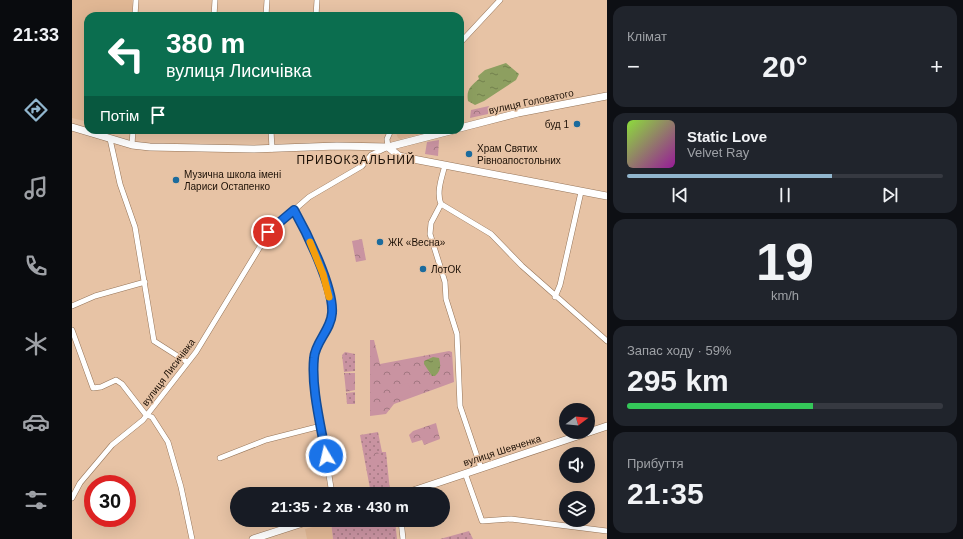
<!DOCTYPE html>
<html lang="uk">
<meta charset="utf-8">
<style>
body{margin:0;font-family:Helvetica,sans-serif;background:#20242c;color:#f1f3f6;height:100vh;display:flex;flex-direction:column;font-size:15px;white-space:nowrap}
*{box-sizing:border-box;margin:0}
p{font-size:13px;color:#9ea1a6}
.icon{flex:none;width:22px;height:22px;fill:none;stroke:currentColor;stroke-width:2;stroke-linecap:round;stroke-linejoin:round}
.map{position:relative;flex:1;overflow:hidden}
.details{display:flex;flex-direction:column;gap:6px;padding:6px;background:#0d0f14;width:356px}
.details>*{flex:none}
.guide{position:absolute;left:12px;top:12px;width:380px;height:122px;border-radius:12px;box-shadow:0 4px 16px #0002;background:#0b6e4f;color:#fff;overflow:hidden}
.needle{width:26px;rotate:74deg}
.controls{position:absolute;left:487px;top:403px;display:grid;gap:8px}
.controls a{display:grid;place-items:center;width:36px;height:36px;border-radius:50%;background:#171b24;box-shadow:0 4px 16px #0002;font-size:20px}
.speed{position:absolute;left:12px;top:475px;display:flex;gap:8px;font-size:20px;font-weight:700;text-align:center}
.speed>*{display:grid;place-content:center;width:52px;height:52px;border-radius:50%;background:#171b24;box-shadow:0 4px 16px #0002;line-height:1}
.speed .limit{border:6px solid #d22;background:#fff;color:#111}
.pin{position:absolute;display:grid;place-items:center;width:34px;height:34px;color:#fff;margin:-17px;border:2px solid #fff;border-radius:50%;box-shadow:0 1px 4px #0007}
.me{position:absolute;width:44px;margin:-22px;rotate:351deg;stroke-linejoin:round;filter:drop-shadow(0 0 3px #0008)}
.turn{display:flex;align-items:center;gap:14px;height:84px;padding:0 16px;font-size:18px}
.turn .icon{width:52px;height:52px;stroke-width:2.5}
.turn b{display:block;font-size:28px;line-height:34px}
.then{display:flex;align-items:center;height:38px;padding:0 16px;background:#0003;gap:8px;font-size:15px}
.big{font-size:30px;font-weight:600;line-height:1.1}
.details .card{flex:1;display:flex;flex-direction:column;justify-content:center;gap:6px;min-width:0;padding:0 14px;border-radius:12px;background:#20242c}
.details .dial{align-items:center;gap:0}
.dial b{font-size:52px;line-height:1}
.song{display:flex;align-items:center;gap:12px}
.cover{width:48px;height:48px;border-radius:6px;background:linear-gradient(135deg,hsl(90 70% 55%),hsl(300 70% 35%))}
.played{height:4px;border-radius:2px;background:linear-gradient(90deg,#91b6ce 65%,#363941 65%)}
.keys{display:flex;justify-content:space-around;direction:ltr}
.heat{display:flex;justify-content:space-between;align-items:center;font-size:22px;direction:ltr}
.charge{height:6px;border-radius:3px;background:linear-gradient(90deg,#34c759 59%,#363941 0)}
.trip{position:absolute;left:158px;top:487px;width:220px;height:40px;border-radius:20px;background:#171b24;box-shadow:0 4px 16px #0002;font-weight:600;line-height:40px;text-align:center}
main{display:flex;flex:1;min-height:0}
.menu{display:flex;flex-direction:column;width:72px;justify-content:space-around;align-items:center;background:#090b0e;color:#9ea1a6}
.menu .icon{width:28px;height:28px}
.menu .on{color:#91b6ce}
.menu b{font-size:18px;color:#f1f3f6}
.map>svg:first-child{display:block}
.built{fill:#e0b794}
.grass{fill:url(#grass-dots)}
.park{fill:url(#park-crowns)}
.pitch{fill:#c993a1}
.water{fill:url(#water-ripples)}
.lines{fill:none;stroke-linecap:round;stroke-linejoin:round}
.street-casing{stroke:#957458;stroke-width:6}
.secondary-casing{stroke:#957458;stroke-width:8}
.street{stroke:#fff;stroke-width:5}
.secondary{stroke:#fff;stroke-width:7}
.route-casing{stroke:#114b97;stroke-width:10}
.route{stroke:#1a73e8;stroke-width:7}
.slow{stroke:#f59e0b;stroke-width:7}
.poi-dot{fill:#1b6b9d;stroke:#e7c3a5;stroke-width:1.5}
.labels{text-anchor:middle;stroke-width:3;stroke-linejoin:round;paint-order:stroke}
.street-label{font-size:10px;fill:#1c1006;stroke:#e7c3a5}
.poi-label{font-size:10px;fill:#1c1006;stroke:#e7c3a5;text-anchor:start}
.quarter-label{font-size:12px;letter-spacing:1px;fill:#1c1006;stroke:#e7c3a5}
</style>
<main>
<nav class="menu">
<b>21:33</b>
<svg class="icon on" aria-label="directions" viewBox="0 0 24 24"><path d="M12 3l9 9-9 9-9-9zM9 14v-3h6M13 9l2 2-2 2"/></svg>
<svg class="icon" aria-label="music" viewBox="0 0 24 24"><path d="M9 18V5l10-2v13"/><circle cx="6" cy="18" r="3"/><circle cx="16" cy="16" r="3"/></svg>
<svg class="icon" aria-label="phone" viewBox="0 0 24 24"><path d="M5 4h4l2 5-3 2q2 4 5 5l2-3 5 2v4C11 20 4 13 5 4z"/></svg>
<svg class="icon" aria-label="climate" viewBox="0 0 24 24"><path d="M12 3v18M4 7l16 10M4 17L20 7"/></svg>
<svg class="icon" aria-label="car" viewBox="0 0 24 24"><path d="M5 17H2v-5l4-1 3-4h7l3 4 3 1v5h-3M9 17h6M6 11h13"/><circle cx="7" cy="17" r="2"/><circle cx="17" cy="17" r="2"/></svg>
<svg class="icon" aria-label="filters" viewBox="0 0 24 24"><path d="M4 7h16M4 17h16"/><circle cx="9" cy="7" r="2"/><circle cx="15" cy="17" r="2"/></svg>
</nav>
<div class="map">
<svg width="535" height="539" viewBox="0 0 535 539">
<defs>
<pattern id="grass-dots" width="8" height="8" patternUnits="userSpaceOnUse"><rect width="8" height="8" fill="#c993a1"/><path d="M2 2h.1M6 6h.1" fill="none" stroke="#a27781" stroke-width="1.8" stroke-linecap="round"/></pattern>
<pattern id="park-crowns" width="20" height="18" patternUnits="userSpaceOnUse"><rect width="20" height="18" fill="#c993a1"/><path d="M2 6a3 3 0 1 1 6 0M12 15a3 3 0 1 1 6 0" fill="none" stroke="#a27781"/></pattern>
<pattern id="water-ripples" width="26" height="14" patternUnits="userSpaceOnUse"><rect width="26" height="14" fill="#8d9f60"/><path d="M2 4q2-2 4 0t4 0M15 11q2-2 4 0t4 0" fill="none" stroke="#72804d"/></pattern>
</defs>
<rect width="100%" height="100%" fill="#e7c3a5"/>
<path class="built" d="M0,0h60v16h-44v106l-16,-4z
M323,130h41l-36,9 -2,-1z
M259,522l2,17h-26l-2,-10z"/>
<path class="grass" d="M273,352l10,2v17l-11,1 -2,-17z
M283,392v12h-8l-1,-11z
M306,432l4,20h4l4,39 -19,3 -11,-59z
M263,520h60l2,19h-64l-2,-17z
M397,531l4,8h-33z"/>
<path class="park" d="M417,106l-1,8 -18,4 1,-8z
M367,140l-1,16 -13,-2 2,-12z
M290,239l4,21 -10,2 -4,-21z
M298,340h4l6,24 69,-13 3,1 2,30 -60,22 -8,10 -16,2z
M272,373h11v17l-9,2z
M364,423l4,16 -16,6 -2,-5 -10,3 -3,-8 4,-4z
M306,451l2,13 -7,2 -3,-14z"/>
<path class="pitch" d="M336,383l3,10 -15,5 -3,-10z"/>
<path class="water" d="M434,63l13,11 -3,6 -32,21 -9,4 -7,-4c-2,-12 3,-15 11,-22l-1,-3 7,-6z
M361,357l6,1c2,7 2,13 -4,18h-3l-8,-12v-3z"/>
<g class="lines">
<defs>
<path id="street" d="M63,16l1,-16
M142,16l1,-16
M194,16l1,-16
M244,16l1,-16
M388,43l40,-43
M199,130l1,19
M38,139l10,45 15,43 19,114 33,21
M60,145l1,-15
M373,165c-3,12 -9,27 -4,39l50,30 31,32 85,75
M369,204l-10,19 -1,11 15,48 1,17 11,35 3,72 21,62
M222,210c13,22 45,88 36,112 -2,7 -7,12 -10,19 -6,12 -6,22 -7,35l19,118
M483,297l5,-12 21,-93
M0,306l23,-10 50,-14
M0,330l21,58 8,-1 15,-7 6,4 24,31 6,2 16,25 13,45 11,52
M148,458l46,-18 55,-14
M393,473l17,48 29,-2 96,12
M0,498l8,-15 32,-38 31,-25 53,-68 73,-120 40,-35 53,-31 9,-11 17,-8 -1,-8 4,-9
M329,520l2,19"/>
<path id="secondary" d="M0,127l60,18 18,2 103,2 84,-3 51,1 11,9 14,3 194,37
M388,128l58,-15 89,-17
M316,147l66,-17
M332,494l203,-68
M181,539l59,-19"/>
</defs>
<use href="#street" class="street-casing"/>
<use href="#secondary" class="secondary-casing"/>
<use href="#street" class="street"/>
<use href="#secondary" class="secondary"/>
</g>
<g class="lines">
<defs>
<path id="route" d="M196,232l26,-22c13,23 40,78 38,103 -1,17 -17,29 -18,45 -3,30 7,68 12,98"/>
</defs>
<use href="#route" class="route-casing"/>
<use href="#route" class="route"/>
<path class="slow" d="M238,242l13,32 6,23"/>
</g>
<g class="poi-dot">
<circle cx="505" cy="124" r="4"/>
<circle cx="397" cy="154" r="4"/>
<circle cx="104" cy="180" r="4"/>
<circle cx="308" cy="242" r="4"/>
<circle cx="351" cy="269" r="4"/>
</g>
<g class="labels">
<g class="street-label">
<text transform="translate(459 101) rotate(-12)" y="4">вулиця Головатого</text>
<text transform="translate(96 372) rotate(-53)" y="4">вулиця Лисичівка</text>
<text transform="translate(430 450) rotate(-18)" y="4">вулиця Шевченка</text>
</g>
<g class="poi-label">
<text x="497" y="128" text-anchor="end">буд 1</text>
<text x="405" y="152">Храм Святих<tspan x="405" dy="12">Рівноапостольних</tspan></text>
<text x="112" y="178">Музична школа імені<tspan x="112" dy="12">Лариси Остапенко</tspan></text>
<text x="316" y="246">ЖК «Весна»</text>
<text x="359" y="273">ЛотОК</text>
</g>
<g class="quarter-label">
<text x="284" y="164">ПРИВОКЗАЛЬНИЙ</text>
</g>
</g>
</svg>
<div class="controls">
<a><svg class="needle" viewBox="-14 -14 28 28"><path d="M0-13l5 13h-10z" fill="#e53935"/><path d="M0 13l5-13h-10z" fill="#9ea1a6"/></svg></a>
<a><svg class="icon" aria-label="sound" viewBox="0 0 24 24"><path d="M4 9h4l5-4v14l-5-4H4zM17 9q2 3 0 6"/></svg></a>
<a><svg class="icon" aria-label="layers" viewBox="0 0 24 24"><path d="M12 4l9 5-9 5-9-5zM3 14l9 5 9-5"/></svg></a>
</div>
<div class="speed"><div class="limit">30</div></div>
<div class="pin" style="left:196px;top:232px;background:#d93025"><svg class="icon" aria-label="arrive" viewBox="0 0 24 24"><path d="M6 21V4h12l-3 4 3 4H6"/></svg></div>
<svg class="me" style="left:254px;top:456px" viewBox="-20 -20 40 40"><circle r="17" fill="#1a73e8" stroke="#fff" stroke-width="3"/><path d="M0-11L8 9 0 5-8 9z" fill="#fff"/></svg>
<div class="trip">21:35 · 2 хв · 430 m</div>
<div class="guide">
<div class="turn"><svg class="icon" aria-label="left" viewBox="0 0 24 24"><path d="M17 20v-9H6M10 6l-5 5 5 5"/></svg><div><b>380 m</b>вулиця Лисичівка</div></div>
<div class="then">Потім<svg class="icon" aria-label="arrive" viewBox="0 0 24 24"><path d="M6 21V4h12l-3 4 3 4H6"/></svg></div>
</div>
</div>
<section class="details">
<div class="card"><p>Клімат</p>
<div class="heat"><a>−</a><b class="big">20°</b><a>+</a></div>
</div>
<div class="card">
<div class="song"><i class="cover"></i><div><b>Static Love</b><p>Velvet Ray</p></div></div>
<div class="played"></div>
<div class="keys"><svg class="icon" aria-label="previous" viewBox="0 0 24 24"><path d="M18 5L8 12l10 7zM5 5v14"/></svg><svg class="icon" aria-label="pause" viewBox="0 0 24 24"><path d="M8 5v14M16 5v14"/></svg><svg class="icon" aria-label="next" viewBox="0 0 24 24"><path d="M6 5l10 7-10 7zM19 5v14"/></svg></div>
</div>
<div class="card dial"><b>19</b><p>km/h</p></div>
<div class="card"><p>Запас ходу · 59%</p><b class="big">295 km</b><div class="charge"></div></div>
<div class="card"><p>Прибуття</p><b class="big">21:35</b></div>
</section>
</main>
